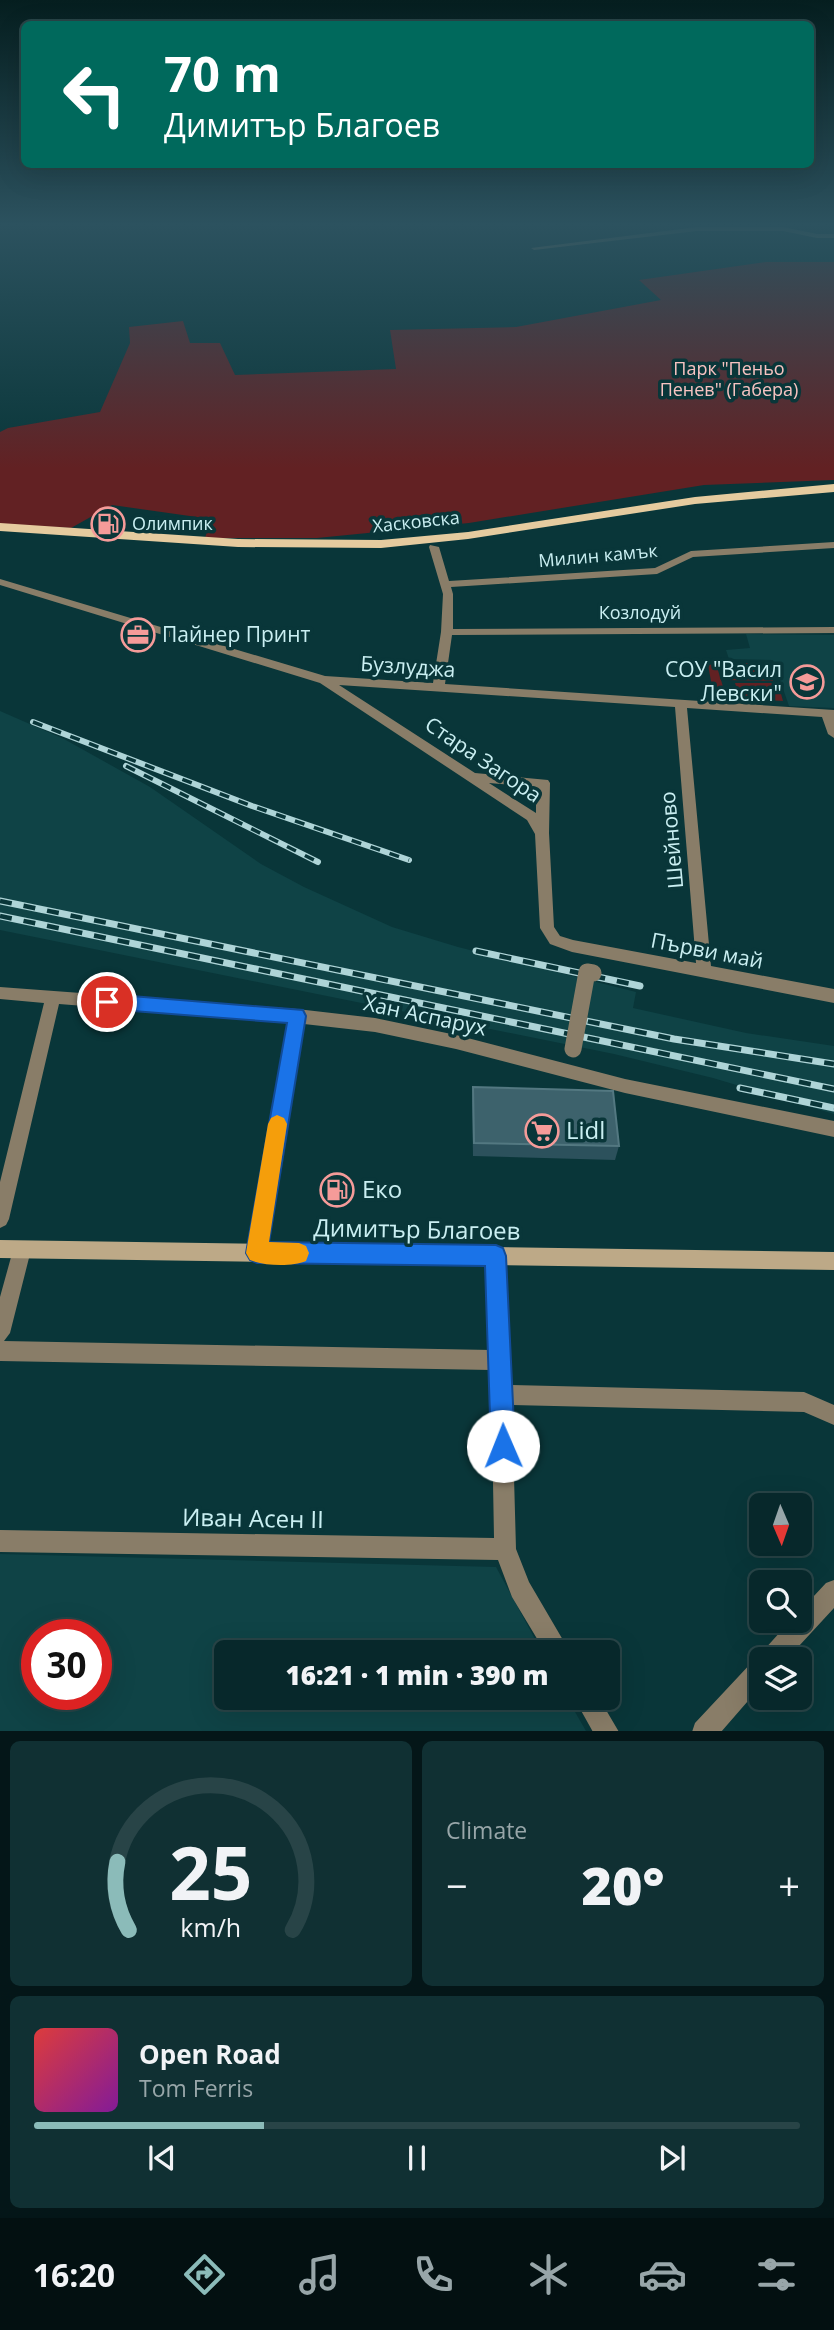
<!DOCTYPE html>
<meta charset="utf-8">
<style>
body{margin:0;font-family:"Open Sans",sans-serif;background:#103033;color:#f1f3f6;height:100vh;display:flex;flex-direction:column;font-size:26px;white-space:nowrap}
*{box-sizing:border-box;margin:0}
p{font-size:23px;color:#98a6a9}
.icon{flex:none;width:38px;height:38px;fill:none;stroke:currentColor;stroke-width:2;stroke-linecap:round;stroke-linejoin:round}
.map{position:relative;height:1731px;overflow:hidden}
.details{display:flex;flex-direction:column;gap:10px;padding:10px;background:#041618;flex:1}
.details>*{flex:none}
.hud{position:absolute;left:21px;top:21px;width:793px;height:147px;border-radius:10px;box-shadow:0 7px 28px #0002,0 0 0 2px #284447;background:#00695c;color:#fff;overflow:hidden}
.needle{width:46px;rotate:178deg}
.controls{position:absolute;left:749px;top:1493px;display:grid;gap:14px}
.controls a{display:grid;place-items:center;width:63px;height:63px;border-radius:10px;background:#07282b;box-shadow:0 7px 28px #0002,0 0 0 2px #284447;font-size:35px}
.speed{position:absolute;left:21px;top:1619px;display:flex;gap:14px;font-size:35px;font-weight:700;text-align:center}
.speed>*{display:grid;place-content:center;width:91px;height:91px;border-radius:50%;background:#07282b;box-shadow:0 7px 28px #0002,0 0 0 2px #284447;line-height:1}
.speed .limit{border:10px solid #d22;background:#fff;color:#111}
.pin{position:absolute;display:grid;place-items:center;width:60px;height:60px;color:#fff;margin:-30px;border:4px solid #fff;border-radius:50%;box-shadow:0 2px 7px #0007}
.me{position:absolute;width:77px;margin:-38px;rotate:359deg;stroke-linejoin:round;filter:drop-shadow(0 0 5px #0008)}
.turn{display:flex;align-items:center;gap:24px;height:147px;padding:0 28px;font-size:32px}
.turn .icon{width:91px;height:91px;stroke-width:2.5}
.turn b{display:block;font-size:49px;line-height:60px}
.big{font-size:52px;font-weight:800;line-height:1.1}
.details .widget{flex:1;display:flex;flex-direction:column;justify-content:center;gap:10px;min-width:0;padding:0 24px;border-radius:10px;background:#103033}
.details .dial{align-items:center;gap:0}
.dial svg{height:182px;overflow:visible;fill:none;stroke:#284447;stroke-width:7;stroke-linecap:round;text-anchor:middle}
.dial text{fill:#f1f3f6;stroke:none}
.song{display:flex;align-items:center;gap:21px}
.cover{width:84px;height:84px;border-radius:10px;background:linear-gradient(135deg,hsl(0 70% 55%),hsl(290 70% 35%))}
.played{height:7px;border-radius:4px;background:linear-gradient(90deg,#8bbbb9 30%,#284447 30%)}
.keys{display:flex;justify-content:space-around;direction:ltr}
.heat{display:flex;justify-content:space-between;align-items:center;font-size:38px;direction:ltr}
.details .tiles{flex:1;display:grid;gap:10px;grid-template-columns:1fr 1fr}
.widget:last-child{grid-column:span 2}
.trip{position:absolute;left:214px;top:1640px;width:406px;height:70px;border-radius:10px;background:#07282b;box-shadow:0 7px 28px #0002,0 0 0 2px #284447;font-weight:800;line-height:70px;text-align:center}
.tabs{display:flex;height:112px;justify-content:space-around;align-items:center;background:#031011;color:#98a6a9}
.tabs .icon{width:49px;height:49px}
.tabs .on{color:#8bbbb9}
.tabs b{font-size:32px;color:#f1f3f6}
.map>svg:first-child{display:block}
.built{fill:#0f4346;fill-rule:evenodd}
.green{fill:#622123}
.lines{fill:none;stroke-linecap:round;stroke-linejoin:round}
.street{fill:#897d68;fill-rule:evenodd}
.secondary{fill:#bda987;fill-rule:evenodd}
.primary{fill:#e5cb9f;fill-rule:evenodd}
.rail-far1-casing{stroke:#aed4d7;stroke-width:6}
.rail-casing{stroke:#aed4d7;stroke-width:7}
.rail-far1{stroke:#093639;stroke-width:3.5;stroke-dasharray:10;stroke-linecap:butt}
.rail{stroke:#093639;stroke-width:4.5;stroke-dasharray:12;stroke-linecap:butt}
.street-bridge{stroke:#897d68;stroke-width:17}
.wall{fill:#2c515c}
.building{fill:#3d626c;stroke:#537881;stroke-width:2}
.route{fill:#1a73e8;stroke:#114b97;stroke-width:2}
.slow{fill:#f59e0b}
.labels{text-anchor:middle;stroke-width:7;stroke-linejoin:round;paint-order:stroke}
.far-park-label{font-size:18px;fill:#f7c3c1;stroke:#093639}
.far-street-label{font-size:18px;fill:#caeff2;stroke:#093639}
.far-poi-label{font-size:18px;fill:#caeff2;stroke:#093639;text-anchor:start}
.poi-label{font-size:21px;fill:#caeff2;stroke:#093639;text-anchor:start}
.street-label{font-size:21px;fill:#caeff2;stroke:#093639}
.near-poi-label{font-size:24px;fill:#caeff2;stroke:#093639;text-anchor:start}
.near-street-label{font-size:24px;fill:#caeff2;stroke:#093639}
</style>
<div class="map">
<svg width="834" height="1732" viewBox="0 0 834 1732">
<rect width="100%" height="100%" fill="#093639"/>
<path class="built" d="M746,634l88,1v73l-45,-2 -16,-46 -44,-1 -3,-9 24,-2z
M0,711l64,28 86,48 111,77 43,23 88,40 66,20 178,45 -3,16 113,25 88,13v68l-121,-36 -99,-24 -614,-124z
M0,1554l496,13 46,85h-316v46h341l19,33 -586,1zM37,1634h59v60h-59z"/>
<path class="green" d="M766,262h68v218l-130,5 -235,38 -152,15h-112l6,-19 -99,-14 -41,23 -71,-3v-93l8,-4 92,-16 30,-69 -1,-16 54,-6 7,22h30l15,32 161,-6 -6,-39 126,-3 145,-27 -22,-20z
M718,663h49l6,18 -50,-1z
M716,664l9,29h13l-3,-10h43l5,18 -69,-4 -6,-32z"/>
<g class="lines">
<path class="street" d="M697,227h86l34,7h17v4h-17l-34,-7h-86l-163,19 -3,-2z
M834,542v6l-141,9 -36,17 -206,13 2,7v35l381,-2v6l-382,2 -7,49 389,26v28l-6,-4 -6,-17 -135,-9 24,258 123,23v14l-262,-51 -22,-8 -10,-16 -5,-94 -8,-14 -207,-137 -320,-98v-6l325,97 108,7 8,-51 2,-38 -14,-47 1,-2 9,2 10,34 206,-13 36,-17zM339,685l336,22 21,256 -123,-23 -13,-4 -6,-9 -5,-94 1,-50 -2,-3 -73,-7zM489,783l47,4v26z
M0,987l297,22 78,9 81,17 169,44 209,42v16l-209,-44 -169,-44 -81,-17 -71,-8 -38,229 -2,7 -7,2 -7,-2 -2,-7 40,-231 -229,-18 -50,215 -3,6 -6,3v-46l44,-179 -44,-4z
M22,1241l7,2 2,7 -21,83 -6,8 487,9 -4,-94 2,-7 7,-2 7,2 2,7 7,129 292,7 30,13v20l-30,-13 -292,-7 4,144 13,33 41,70h-25l-33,-55 -14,-37 -498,-8v-22l494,8 -3,-168 -491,-9v-64l13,-47 2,-7z
M834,1580v28l-47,51h-26v27l-40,46h-29l3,-9 58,-62 7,-3 3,-7 28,-31h9v-9l26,-28z
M574,1698h25l20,34h-26z"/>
<path class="secondary" d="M0,1240l834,12v18l-834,-12z"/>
<path class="primary" d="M834,484v8l-139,12 -227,35 -87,9 -143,-1 -238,-16v-8l238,16 143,1 87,-8 227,-35z"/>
<defs>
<path id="rail-far1" d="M33,722l219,84 157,54
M126,766l192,96"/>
<path id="rail" d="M0,901l674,138 160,25
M0,916l834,173
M476,951l164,35
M740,1088l94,20"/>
</defs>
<use href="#rail-far1" class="rail-far1-casing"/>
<use href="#rail" class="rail-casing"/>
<use href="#rail-far1" class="rail-far1"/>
<use href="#rail" class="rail"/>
<path class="street-bridge" d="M573,1049l14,-77 6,1"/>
</g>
<path class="wall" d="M473,1087l146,59 -4,14 -142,-4 -1,-55z"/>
<path class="building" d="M473,1087l140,4 6,55 -145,-3z"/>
<linearGradient id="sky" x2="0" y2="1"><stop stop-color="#051e1f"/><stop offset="0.48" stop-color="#2c525f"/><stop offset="1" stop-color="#2c525f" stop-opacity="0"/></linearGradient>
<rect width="834" height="468" fill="url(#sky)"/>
<path class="route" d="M107,994l196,16 3,6 -37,226 227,3 7,3 3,8 9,190 -4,9 -8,3 -9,-3 -3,-9 -6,-180 -228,-3 -7,-3 -4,-7 41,-230 -180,-14 -6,-2 -3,-5 3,-6z"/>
<path class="slow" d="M277,1115l7,3 3,6 -18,118 30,1 7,3 3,7 -3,8c-14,6 -42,5 -56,-1l-4,-7 22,-129 3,-6z"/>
<defs>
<symbol id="fuel-ring" viewBox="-11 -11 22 22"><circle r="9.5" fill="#093639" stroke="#f59b99" stroke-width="1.5"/><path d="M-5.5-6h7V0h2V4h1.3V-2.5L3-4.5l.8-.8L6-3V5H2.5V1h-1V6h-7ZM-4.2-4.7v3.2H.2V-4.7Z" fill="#f59b99"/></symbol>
<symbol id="office-ring" viewBox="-11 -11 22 22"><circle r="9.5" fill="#093639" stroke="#f59b99" stroke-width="1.5"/><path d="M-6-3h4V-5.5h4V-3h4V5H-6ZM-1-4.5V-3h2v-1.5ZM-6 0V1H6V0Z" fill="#f59b99"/></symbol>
<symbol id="school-ring" viewBox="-11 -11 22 22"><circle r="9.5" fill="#093639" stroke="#f59b99" stroke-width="1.5"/><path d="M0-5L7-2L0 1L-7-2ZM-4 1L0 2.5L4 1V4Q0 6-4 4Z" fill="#f59b99"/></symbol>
<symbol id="supermarket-ring" viewBox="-11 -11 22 22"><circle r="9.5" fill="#093639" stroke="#f59b99" stroke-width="1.5"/><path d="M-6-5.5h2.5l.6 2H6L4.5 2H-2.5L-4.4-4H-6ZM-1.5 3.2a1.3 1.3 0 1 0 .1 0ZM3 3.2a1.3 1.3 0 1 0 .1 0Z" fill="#f59b99"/></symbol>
</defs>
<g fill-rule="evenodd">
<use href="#fuel-ring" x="89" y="505" width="38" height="38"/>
<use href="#office-ring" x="119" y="616" width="38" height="38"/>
<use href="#school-ring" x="788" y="663" width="38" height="38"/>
<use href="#supermarket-ring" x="523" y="1112" width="38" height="38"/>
<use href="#fuel-ring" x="318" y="1171" width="38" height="38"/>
</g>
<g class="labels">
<g class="far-park-label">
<text x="729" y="375">Парк "Пеньо<tspan x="729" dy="21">Пенев" (Габера)</tspan></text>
</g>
<g class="far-street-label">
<text transform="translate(416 522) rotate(-6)" y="6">Хасковска</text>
<text transform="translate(598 556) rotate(-5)" y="6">Милин камък</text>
<text x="640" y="619">Козлодуй</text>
</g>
<g class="far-poi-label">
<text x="132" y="530">Олимпик</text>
</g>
<g class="poi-label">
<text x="162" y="642">Пайнер Принт</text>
<text x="782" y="677" text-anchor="end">СОУ "Васил<tspan x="782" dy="24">Левски"</tspan></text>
</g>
<g class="street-label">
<text transform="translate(408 667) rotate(4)" y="7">Бузлуджа</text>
<text transform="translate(483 760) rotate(34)" y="7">Стара Загора</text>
<text transform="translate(672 840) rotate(-95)" y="7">Шейново</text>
<text transform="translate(707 951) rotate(11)" y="7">Първи май</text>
<text transform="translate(425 1016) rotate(12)" y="7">Хан Аспарух</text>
</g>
<g class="near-poi-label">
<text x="566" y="1139">Lidl</text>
<text x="362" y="1198">Еко</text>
</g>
<g class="near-street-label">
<text transform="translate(417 1230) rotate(1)" y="8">Димитър Благоев</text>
<text transform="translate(253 1519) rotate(1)" y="8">Иван Асен II</text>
</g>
</g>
</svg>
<div class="controls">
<a><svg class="needle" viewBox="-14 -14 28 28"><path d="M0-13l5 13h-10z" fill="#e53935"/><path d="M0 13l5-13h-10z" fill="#98a6a9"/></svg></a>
<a><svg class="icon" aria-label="search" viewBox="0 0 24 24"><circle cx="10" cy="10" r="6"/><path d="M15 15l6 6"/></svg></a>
<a><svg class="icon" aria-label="layers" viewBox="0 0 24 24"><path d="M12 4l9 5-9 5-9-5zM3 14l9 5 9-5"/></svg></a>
</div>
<div class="speed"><div class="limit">30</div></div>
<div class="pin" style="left:107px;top:1002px;background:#d93025"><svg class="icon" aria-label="arrive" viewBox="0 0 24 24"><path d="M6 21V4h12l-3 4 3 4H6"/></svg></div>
<svg class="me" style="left:503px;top:1446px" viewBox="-20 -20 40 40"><circle r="19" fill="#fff"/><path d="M0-13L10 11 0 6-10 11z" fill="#1a73e8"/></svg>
<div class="trip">16:21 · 1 min · 390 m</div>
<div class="hud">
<div class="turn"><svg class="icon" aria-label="left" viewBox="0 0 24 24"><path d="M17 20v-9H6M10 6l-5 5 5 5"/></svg><div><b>70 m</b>Димитър Благоев</div></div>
</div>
</div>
<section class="details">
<div class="tiles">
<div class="widget dial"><svg viewBox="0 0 100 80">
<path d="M14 69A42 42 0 1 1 86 69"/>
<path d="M14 69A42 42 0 0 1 9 39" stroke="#8bbbb9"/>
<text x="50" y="56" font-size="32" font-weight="700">25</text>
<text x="50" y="72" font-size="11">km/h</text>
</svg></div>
<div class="widget"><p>Climate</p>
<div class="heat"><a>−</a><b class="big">20°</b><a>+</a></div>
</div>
<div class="widget">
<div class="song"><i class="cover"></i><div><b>Open Road</b><p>Tom Ferris</p></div></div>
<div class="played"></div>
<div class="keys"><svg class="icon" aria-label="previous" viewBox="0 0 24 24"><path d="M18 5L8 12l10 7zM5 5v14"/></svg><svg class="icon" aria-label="pause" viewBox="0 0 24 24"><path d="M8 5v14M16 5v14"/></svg><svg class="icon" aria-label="next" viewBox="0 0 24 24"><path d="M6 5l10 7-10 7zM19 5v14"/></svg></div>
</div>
</div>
</section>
<nav class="tabs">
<b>16:20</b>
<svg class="icon on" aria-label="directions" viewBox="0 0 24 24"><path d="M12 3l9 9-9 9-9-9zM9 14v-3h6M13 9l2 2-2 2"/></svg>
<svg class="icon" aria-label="music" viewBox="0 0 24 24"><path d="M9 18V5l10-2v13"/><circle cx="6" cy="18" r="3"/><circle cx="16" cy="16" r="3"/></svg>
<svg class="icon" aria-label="phone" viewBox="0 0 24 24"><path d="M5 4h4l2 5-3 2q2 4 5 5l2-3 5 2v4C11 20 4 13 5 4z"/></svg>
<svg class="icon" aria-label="climate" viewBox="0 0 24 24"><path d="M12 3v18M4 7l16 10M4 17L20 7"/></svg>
<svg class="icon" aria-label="car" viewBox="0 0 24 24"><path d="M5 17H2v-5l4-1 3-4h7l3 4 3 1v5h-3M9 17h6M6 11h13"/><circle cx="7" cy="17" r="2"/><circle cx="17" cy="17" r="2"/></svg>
<svg class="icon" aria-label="filters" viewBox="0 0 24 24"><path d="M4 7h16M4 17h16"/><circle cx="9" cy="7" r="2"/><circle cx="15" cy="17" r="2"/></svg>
</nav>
